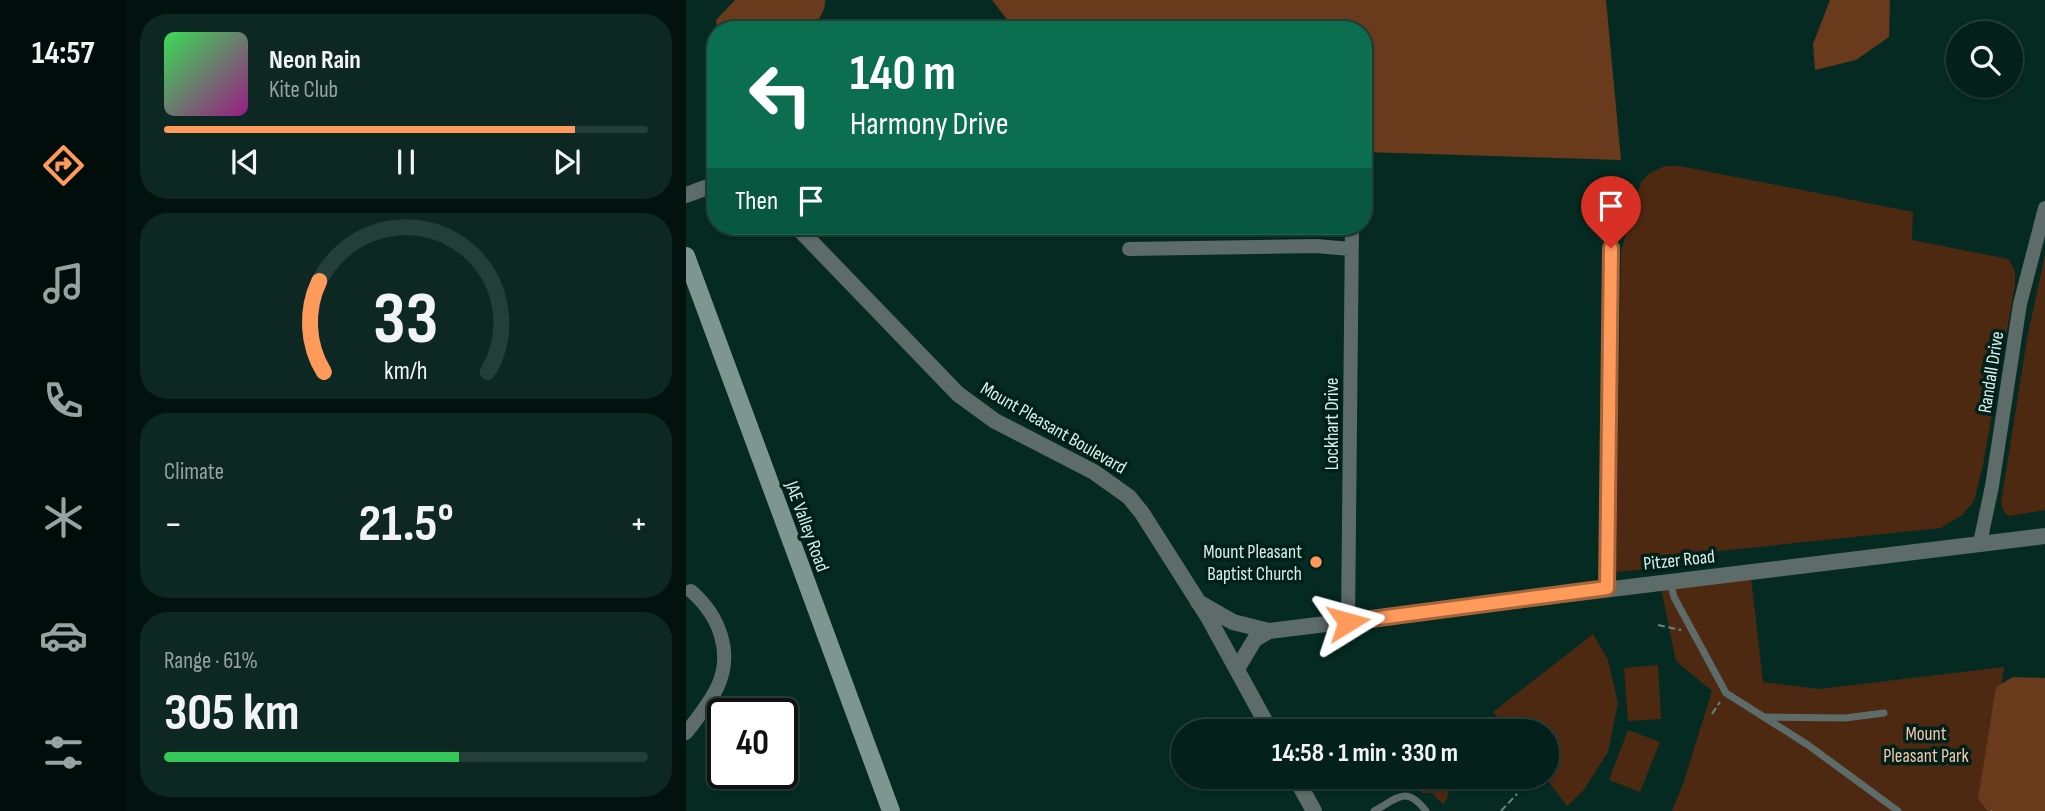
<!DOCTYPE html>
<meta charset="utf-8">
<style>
body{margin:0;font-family:"Sofia Sans Condensed",sans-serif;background:#0d2823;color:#f1f3f6;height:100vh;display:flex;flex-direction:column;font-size:26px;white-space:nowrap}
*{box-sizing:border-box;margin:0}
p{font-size:23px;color:#97a3a2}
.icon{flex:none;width:38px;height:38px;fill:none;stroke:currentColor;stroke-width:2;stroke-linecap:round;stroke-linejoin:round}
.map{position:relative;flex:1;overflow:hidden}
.side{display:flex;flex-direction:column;gap:14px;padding:14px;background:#02120e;width:560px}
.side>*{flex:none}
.hud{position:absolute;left:21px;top:21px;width:665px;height:214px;border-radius:28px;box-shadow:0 2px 5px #0004,0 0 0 2px #243e39;background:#0b6e4f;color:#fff;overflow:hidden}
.fabs{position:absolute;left:1260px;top:21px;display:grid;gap:14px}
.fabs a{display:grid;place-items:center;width:77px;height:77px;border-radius:50%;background:#03201a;box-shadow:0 2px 5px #0004,0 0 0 2px #243e39;font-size:35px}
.speed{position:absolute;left:21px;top:698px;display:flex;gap:14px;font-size:35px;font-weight:700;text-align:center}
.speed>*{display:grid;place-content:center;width:91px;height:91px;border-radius:50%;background:#03201a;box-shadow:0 2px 5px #0004,0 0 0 2px #243e39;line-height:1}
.speed .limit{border:4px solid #111;border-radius:10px;background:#fff;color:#111}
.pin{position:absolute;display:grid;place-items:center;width:60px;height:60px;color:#fff;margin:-72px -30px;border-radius:50% 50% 50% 0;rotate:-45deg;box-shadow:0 0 7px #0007}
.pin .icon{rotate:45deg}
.me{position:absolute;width:77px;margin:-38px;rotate:82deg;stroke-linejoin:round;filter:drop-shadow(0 0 5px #0008)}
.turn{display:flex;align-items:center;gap:24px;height:147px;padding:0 28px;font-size:32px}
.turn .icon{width:91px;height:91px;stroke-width:2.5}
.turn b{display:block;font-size:49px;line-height:60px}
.then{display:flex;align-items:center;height:66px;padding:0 28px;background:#0003;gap:14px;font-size:26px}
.big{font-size:52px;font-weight:700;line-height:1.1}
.side .tile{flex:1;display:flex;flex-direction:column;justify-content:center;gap:10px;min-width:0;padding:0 24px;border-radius:28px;background:#0d2823}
.side .dial{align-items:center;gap:0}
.dial svg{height:182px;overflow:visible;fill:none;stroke:#243e39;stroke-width:7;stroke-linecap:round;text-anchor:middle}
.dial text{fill:#f1f3f6;stroke:none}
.song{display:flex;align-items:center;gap:21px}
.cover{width:84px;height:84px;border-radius:10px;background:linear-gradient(135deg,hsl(130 70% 55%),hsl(310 70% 35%))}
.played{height:7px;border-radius:4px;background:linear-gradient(90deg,#ff9a5b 85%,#243e39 85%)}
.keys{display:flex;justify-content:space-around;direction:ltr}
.heat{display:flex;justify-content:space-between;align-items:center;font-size:38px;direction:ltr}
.charge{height:10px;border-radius:5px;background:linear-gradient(90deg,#34c759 61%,#243e39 0)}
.trip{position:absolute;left:485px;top:719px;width:388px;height:70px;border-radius:35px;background:#03201a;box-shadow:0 2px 5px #0004,0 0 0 2px #243e39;font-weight:700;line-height:70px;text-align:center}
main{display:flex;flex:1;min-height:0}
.tab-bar{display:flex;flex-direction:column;width:126px;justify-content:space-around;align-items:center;background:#010d0a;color:#97a3a2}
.tab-bar .icon{width:49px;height:49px}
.tab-bar .current{color:#ff9a5b}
.tab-bar b{font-size:32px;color:#f1f3f6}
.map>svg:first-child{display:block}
.green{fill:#4d2912}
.forest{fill:#693a1c}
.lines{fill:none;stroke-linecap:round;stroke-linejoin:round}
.path{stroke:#67857d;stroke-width:2;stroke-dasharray:7 3.5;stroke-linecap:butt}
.service{stroke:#5d6c68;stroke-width:7}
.minor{stroke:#5d6c68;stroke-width:14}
.tertiary{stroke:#5d6c68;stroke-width:16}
.secondary{stroke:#7d968f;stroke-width:18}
.route-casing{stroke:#a6643b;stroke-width:18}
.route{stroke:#ff9a5b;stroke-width:12}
.poi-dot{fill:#ff9a5b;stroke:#002019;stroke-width:2.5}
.labels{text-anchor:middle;stroke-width:7;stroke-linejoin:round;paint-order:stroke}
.street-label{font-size:19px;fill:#dbefe9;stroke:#002019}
.poi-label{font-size:19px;fill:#dbefe9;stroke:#002019;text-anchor:end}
.park-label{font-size:19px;fill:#f6c7ab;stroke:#002019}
</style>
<main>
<nav class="tab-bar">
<b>14:57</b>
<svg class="icon current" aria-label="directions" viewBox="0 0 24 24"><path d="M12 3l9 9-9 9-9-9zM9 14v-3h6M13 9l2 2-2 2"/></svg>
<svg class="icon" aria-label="music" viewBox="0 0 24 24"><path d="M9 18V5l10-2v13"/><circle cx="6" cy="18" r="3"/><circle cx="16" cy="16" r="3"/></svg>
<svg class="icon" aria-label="phone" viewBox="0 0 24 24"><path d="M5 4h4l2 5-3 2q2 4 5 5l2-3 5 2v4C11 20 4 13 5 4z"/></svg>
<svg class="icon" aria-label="climate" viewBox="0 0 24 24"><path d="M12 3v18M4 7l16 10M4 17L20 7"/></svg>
<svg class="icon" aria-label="car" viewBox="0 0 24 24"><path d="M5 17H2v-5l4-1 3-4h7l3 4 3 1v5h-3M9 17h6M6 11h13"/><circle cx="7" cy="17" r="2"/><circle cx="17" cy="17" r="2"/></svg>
<svg class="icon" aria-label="filters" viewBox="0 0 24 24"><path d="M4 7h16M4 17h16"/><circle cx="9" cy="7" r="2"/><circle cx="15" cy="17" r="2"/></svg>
</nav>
<section class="side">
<div class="tile">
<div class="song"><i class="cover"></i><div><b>Neon Rain</b><p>Kite Club</p></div></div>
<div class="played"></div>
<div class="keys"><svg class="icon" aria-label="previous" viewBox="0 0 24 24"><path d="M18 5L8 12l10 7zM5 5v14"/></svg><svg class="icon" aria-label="pause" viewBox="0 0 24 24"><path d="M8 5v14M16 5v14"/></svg><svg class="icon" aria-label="next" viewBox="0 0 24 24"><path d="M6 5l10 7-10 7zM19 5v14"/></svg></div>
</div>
<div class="tile dial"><svg viewBox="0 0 100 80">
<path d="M14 69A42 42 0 1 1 86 69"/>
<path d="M14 69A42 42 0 0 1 12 29" stroke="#ff9a5b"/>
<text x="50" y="56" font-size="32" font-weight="700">33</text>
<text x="50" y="72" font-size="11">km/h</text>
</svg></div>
<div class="tile"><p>Climate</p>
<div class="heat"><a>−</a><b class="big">21.5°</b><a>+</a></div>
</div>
<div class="tile"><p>Range · 61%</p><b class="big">305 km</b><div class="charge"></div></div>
</section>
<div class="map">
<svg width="1359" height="811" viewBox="0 0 1359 811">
<rect width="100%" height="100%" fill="#042a22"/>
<path class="green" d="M979,166h15l233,46 -1,28 96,19 7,12v14l-32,180 -9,36 -12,14 -21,13 -242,25 -11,12 -72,7 5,-321 20,-69 9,-9z
M1359,254v256l-36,6 -5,-4 -3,-9 26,-164z
M1065,577l12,105 56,7 185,-22 -17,133 58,11h-373l11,-27 29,-93 -36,-30 -15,-73z
M907,634l15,26 10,43 -10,49 -25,39 -16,15 -22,-29h2v-45l-38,-1 -16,-19z
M972,665l3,54 -33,2 -4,-53z
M942,730l32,12 -20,50 -31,-12z
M721,777h44l-4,22 -4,5 -11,-11h-10l-4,-5h-4l-2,-6z"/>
<path class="forest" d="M49,0h90c1,12 -9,25 -20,30h-88l-1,-10z
M306,0h614l15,160 -258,-8v-122h-348z
M1144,0h60l-1,37 -33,23 -41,10 -2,-26z
M1327,677l32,1v133h-57l-10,-12 18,-112z"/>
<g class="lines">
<path class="path" d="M972,625l23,5
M1026,714l8,-12
M815,811l16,-17
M1305,811h1"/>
<path class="service" d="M984,582l4,15 52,96 82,52 90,66
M1079,717l80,1 39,-5
M688,811c24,-13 32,-26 52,0"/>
<path class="minor" d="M443,249l187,-3 35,3
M1294,543l12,-57 28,-182 25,-96
M921,588l4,-339
M662,622l4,-396
M0,733c11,-14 23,-29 31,-45 17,-35 2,-73 -26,-97"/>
<path class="tertiary" d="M0,195l30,-11
M110,226l162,168 37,27 99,51 35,25 13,16 66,104 63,115
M512,602l35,20 36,9 776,-95
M551,669l18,-30 14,-8
M609,777l19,34"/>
<path class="secondary" d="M0,256l205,555"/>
</g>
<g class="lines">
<defs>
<path id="route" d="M662,622l259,-34 4,-340"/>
</defs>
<use href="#route" class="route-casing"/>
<use href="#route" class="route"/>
</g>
<circle class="poi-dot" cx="630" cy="562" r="7"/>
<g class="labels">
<g class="street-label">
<text transform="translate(1304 372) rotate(-81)" y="7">Randall Drive</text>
<text transform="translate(645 424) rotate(-90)" y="7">Lockhart Drive</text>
<text transform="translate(368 427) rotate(30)" y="7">Mount Pleasant Boulevard</text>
<text transform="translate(122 526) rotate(70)" y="7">JAE Valley Road</text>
<text transform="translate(993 559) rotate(-6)" y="7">Pitzer Road</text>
</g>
<g class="poi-label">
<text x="616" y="558">Mount Pleasant<tspan x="616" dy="22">Baptist Church</tspan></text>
</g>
<g class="park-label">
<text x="1240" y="740">Mount<tspan x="1240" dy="22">Pleasant Park</tspan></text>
</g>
</g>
</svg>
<div class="fabs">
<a><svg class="icon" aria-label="search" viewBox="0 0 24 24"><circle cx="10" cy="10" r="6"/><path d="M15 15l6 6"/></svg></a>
</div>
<div class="speed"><div class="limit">40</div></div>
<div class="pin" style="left:925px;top:248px;background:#d93025"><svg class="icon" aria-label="arrive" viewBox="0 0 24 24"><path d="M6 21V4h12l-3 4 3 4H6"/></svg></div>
<svg class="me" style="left:662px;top:622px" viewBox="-20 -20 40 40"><path d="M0-17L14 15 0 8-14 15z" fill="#ff9a5b" stroke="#fff" stroke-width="4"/></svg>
<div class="trip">14:58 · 1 min · 330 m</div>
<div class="hud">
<div class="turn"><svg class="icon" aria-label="left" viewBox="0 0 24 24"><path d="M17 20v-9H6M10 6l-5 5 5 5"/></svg><div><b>140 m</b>Harmony Drive</div></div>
<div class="then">Then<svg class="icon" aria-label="arrive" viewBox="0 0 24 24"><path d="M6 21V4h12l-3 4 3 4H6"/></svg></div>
</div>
</div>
</main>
